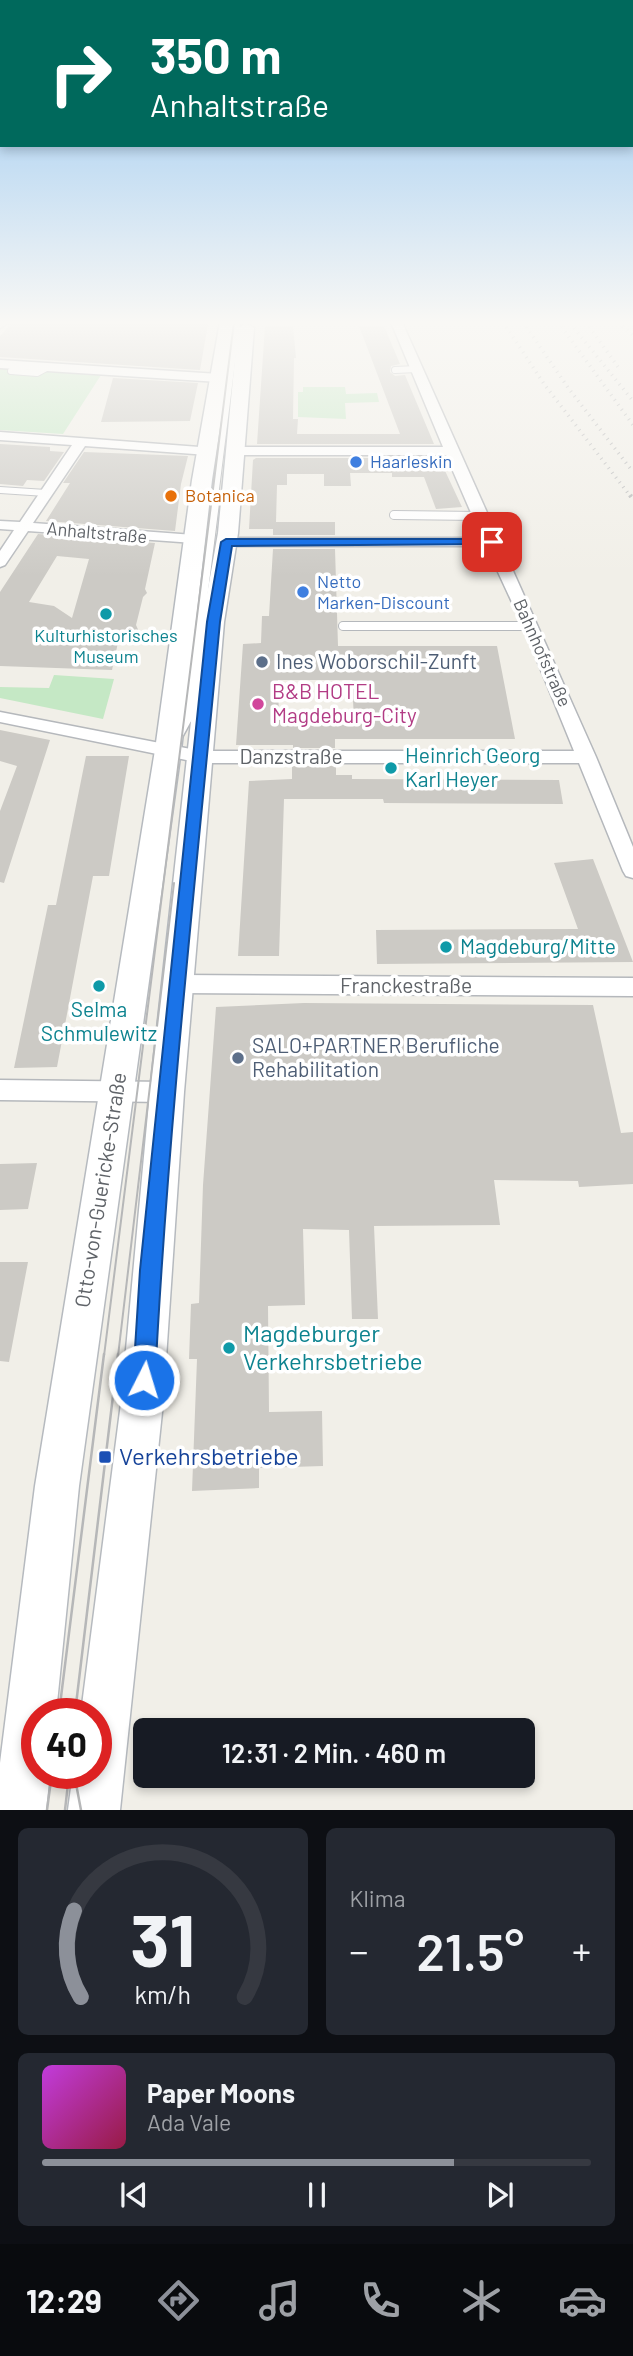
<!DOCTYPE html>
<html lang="de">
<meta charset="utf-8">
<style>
body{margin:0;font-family:Barlow,sans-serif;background:#242831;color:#f1f3f6;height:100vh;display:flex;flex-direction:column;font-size:26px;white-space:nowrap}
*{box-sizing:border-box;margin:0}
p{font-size:23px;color:#9ea1a6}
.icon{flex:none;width:38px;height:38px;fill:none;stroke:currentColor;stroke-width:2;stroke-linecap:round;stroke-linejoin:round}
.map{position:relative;height:1810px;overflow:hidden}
.sheet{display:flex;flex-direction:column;gap:18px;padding:18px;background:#0d0f14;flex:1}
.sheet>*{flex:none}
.hud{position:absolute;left:0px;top:0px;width:634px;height:147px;box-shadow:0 4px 10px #0003;background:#00695c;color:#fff;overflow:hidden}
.speed{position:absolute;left:21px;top:1698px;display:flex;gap:14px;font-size:35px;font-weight:700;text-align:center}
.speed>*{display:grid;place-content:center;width:91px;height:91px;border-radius:50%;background:#171b24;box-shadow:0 4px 10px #0003;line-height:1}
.speed .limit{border:10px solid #d22;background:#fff;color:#111}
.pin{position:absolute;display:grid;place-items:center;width:60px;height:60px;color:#fff;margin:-30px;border-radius:14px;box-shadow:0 4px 10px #0006}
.me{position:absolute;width:77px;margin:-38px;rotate:5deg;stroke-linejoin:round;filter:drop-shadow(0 0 5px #0008)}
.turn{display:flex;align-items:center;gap:24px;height:147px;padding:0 35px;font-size:32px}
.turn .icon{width:91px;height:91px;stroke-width:2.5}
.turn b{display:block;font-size:49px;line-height:60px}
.big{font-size:52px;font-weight:600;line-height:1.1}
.sheet .card{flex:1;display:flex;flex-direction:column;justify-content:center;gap:10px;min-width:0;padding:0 24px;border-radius:10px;background:#242831}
.sheet .dial{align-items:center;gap:0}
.dial svg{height:182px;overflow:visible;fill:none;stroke:#363941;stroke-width:7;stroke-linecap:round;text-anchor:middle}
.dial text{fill:#f1f3f6;stroke:none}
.song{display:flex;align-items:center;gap:21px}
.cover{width:84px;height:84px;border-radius:10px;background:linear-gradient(135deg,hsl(290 70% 55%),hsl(340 70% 35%))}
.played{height:7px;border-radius:4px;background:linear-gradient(90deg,#8c9099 75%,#363941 75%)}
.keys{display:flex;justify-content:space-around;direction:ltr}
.heat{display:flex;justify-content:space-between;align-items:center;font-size:38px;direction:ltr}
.sheet .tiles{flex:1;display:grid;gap:18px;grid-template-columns:1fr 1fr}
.card:last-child{grid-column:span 2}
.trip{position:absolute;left:133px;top:1718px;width:402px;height:70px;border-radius:10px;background:#171b24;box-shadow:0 4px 10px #0003;font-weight:600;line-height:70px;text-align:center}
.dock{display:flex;height:112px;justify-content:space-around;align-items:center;background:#090b0e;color:#9ea1a6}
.dock .icon{width:49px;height:49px}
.dock .on{color:#8c9099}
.dock b{font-size:32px;color:#f1f3f6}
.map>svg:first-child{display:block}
.green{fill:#c5e8c5}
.building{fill:#cccac5;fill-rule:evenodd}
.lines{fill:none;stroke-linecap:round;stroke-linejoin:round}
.lane-far2-casing{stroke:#b5b8bc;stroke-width:8}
.lane-far1-casing{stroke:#b5b8bc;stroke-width:10}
.lane-casing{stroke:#b5b8bc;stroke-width:13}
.street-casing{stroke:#b5b8bc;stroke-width:3}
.secondary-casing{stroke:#b6babf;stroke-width:3}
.lane-far2{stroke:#fff;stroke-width:6}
.lane-far1{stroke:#fff;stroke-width:8}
.lane{stroke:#fff;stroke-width:10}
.street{fill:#fff;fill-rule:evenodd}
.secondary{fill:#fff;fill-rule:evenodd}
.tram-far1{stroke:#b6b7b8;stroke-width:2}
.tram{stroke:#b6b7b8;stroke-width:2.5}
.rail-far1{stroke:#b6b7b8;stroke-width:3.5;stroke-dasharray:1 5;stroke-linecap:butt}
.rail{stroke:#b6b7b8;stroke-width:4.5;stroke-dasharray:2 7;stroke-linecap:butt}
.route{fill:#1a73e8;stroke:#114b97;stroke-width:2}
.shop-dot{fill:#3f7fe0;stroke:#fff;stroke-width:2.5}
.food-dot{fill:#e8710a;stroke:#fff;stroke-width:2.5}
.culture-dot{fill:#0f9aa8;stroke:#fff;stroke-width:2.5}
.service-dot{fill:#5c6f8a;stroke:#fff;stroke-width:2.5}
.hotel-dot{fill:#d1479c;stroke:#fff;stroke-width:2.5}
.transit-dot{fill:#1a4fb4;stroke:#fff;stroke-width:2.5}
.labels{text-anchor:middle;stroke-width:7;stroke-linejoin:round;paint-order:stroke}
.far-shop-label{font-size:18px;fill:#366cbe;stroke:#fff;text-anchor:start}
.far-food-label{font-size:18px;fill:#c56008;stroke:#fff;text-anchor:start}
.far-street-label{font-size:18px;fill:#5f6368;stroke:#fff}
.far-culture-label{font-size:18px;fill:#0d838f;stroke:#fff}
.service-label{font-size:21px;fill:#4e5e75;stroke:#fff;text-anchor:start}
.hotel-label{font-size:21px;fill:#b23c85;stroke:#fff;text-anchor:start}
.culture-label{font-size:21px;fill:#0d838f;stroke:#fff;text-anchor:start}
.street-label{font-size:21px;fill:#5f6368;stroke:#fff}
.near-culture-label{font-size:24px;fill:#0d838f;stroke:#fff;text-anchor:start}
.near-transit-label{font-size:24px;fill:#164399;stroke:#fff;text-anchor:start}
</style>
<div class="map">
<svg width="633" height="1810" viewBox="0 0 633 1810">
<rect width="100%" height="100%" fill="#f1efe8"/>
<path class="green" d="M0,368l101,7 -38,59 -63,-4z
M303,387h42l1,7 31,-1 2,9 -34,1 1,16 -48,-2v-25h5z
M54,675l60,4 -11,40 -103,-21v-11l49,1z"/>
<path class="building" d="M13,322h170l25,2 -8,46 -200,-13v-21z
M265,326h28l3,32h-2l-1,61h5l-1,15h103l-41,-108h25l16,38 -9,2 -1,6 5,4 10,-1 29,69h-177z
M113,378l85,5 -8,38 -89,1z
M0,444l50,3v4l14,1 -20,29 -17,-1 -4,6 -23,-2z
M84,452l104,4 -7,28 -6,47 -129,-10 24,-38h-7z
M256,458h183l23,49 -26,2 -12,-32h-32v-4h-42l1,13h-27v-12h-37v11h-10l-1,37h59v13h-62v-6h-24l4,-69z
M38,534l117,9 -10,46 2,4 -4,4 -7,28 4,9 -21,4 -7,32 -112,-4v-74zM57,556l32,3 -17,59 -18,-12 -25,-4z
M273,549h62l3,97h159l18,93h-180v9h-42v-3h-57l7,-101 18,-1 1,-27h7zM278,680h74l2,40h-75z
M0,730l50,10 -46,143 -4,-1v-71l17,-45 -17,-5z
M86,756h43l-20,120h-16l-36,191 -43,1 34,-163h8z
M292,766h44v9h16v4l207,1 4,24 -179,-1 -1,-4h-99l-5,157h-41l11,-175 43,-2z
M593,859l40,103 -256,2 -1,-34 202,-1 -24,-66z
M304,1003l289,2 28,128 12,-1v52l-54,3 -1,-6 -84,-1 6,45 -126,1 4,93h-26l-3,-89 -46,-1 2,76 -37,1 1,106 53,-1 1,55 -64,2v20l-67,3 5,-132h-8l2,-55 8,-1 4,-118 13,-178z
M37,1163l-9,46 -28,1v-46z
M0,1262h28l-19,100 -9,-1z"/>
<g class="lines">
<defs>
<path id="lane-far2" d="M395,370l22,-1
M11,371l26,2 11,-6
M0,490l46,3
M215,497l22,-175"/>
<path id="lane-far1" d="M394,515l85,1
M343,626h188
M188,718l28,-223"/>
<path id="lane" d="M177,736l11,-20"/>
<path id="street" d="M391,322h11l194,435 37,90v31l-7,-2 -3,-5 -44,-108h-378l-201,-41v-10l201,39h373l-51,-125 -37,-80h-260l-7,-4 7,-4h256l-36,-83h-210l-7,-4 7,-4h207z
M0,360l219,14 6,4 -6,4 -219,-14z
M0,432l213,16 2,3 -7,4 -123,-9 -52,77 161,12 7,4 -7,4 -166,-12 -23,34 -5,2v-16l14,-21 -14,-1v-8l20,1 52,-77 -72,-5z
M179,975l454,3v18l-454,-3 -8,-3 -3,-6 3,-6z
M0,1080l167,2 9,3 3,7 -3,7 -9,3 -167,-2z"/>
<path id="secondary" d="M0,322h8v1l-8,5z
M220,322h16l-24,158 -31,270 -102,736 -23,227h-19v60h13l-4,37h-46v-47l35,-277 120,-736 37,-270z
M246,323l8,5 -16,205 -14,89 -40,470 -21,311 -43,407h-52l5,-37h23v-60h-15l40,-310 29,-311 52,-470 16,-89 20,-205z"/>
</defs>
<use href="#lane-far2" class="lane-far2-casing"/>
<use href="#lane-far1" class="lane-far1-casing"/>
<use href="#lane" class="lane-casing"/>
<use href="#street" class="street-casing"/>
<use href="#secondary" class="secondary-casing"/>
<use href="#lane-far2" class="lane-far2"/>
<use href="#lane-far1" class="lane-far1"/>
<use href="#lane" class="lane"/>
<use href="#street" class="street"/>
<use href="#secondary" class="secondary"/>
<path class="tram-far1" d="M104,1356l130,-1034
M118,1356l56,-473"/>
<path class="tram" d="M59,1713l45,-359
M75,1713l43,-359
M74,1773l7,37
M47,1810l5,-37
M65,1810l4,-35"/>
<path class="rail-far1" d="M503,322l41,62 87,113
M523,322l46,67 64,83
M558,322l75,103
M586,322l32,45
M618,322l15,13
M574,328l59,73"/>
<path class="rail" d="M630,495l3,4"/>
</g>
<linearGradient id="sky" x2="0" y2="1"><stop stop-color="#8fc3f1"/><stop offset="0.56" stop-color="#f9f8f5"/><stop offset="1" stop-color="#f9f8f5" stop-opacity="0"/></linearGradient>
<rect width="633" height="576" fill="url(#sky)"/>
<path class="route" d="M492,539l4,1v4l-264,2 -12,76c-24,252 -52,504 -65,758l-3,8 -8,3 -7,-3 -4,-8 7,-110 67,-648 14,-80 5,-3z"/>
<g class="shop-dot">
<circle cx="356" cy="462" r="7"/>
<circle cx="303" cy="592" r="7"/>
</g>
<circle class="food-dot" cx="171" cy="496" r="7"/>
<g class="culture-dot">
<circle cx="106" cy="614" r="7"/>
<circle cx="391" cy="768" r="7"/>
<circle cx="446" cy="947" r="7"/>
<circle cx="99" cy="986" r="7"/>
<circle cx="229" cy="1348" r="7"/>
</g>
<g class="service-dot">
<circle cx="262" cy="662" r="7"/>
<circle cx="238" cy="1058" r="7"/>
</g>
<circle class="hotel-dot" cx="258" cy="704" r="7"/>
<rect class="transit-dot" x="98" y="1450" width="14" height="14" rx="3.5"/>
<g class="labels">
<g class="far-shop-label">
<text x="370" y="468">Haarleskin</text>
<text x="317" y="588">Netto<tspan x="317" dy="21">Marken-Discount</tspan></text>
</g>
<g class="far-food-label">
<text x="185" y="502">Botanica</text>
</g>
<g class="far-street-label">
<text transform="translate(97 533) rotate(5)" y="6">Anhaltstraße</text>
<text transform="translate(542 653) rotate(66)" y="6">Bahnhofstraße</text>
</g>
<g class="far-culture-label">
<text x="106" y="642">Kulturhistorisches<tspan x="106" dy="21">Museum</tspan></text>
</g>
<g class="service-label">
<text x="276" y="669">Ines Woborschil-Zunft</text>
<text x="252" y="1053">SALO+PARTNER Berufliche<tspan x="252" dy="24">Rehabilitation</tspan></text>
</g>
<g class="hotel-label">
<text x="272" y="699">B&amp;B HOTEL<tspan x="272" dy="24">Magdeburg-City</tspan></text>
</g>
<g class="culture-label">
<text x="405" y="763">Heinrich Georg<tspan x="405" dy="24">Karl Heyer</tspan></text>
<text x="460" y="954">Magdeburg/Mitte</text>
<text x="99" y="1017" text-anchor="middle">Selma<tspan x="99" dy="24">Schmulewitz</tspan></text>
</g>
<g class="street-label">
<text x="291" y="764">Danzstraße</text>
<text x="406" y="993">Franckestraße</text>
<text transform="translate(101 1190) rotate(-81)" y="7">Otto-von-Guericke-Straße</text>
</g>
<g class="near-culture-label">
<text x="243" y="1342">Magdeburger<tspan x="243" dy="28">Verkehrsbetriebe</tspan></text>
</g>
<g class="near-transit-label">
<text x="119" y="1465">Verkehrsbetriebe</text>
</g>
</g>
</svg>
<div class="speed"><div class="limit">40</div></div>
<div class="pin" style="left:492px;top:542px;background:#d93025"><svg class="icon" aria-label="arrive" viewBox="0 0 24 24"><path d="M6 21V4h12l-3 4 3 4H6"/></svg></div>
<svg class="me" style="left:144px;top:1380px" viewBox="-20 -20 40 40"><circle r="17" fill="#1a73e8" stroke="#fff" stroke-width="3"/><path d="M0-11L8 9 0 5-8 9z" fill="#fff"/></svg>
<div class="trip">12:31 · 2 Min. · 460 m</div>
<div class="hud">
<div class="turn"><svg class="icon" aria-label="right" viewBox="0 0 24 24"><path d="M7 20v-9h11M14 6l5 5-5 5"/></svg><div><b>350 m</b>Anhaltstraße</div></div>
</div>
</div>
<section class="sheet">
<div class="tiles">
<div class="card dial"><svg viewBox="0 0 100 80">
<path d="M14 69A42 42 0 1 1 86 69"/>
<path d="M14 69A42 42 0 0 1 11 31" stroke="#8c9099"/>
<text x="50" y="56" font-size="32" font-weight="700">31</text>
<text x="50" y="72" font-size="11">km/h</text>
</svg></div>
<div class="card"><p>Klima</p>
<div class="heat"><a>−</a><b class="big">21.5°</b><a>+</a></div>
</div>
<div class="card">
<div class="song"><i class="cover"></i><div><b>Paper Moons</b><p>Ada Vale</p></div></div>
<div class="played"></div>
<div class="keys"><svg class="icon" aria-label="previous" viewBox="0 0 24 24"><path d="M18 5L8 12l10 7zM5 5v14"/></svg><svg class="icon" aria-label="pause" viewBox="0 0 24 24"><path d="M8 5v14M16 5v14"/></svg><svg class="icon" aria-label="next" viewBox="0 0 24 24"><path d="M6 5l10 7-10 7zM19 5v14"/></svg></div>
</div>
</div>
</section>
<nav class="dock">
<b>12:29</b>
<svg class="icon on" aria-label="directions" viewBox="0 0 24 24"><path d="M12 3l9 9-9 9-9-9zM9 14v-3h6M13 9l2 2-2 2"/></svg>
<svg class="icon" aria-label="music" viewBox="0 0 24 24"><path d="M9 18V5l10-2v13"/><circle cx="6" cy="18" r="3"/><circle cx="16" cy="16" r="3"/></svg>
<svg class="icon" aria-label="phone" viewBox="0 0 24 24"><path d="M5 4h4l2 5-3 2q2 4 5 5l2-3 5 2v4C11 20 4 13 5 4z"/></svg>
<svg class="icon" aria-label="climate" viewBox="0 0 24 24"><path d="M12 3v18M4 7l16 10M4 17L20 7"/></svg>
<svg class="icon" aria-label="car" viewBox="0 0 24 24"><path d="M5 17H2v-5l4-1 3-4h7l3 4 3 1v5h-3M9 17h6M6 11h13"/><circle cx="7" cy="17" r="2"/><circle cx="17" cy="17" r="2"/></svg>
</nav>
